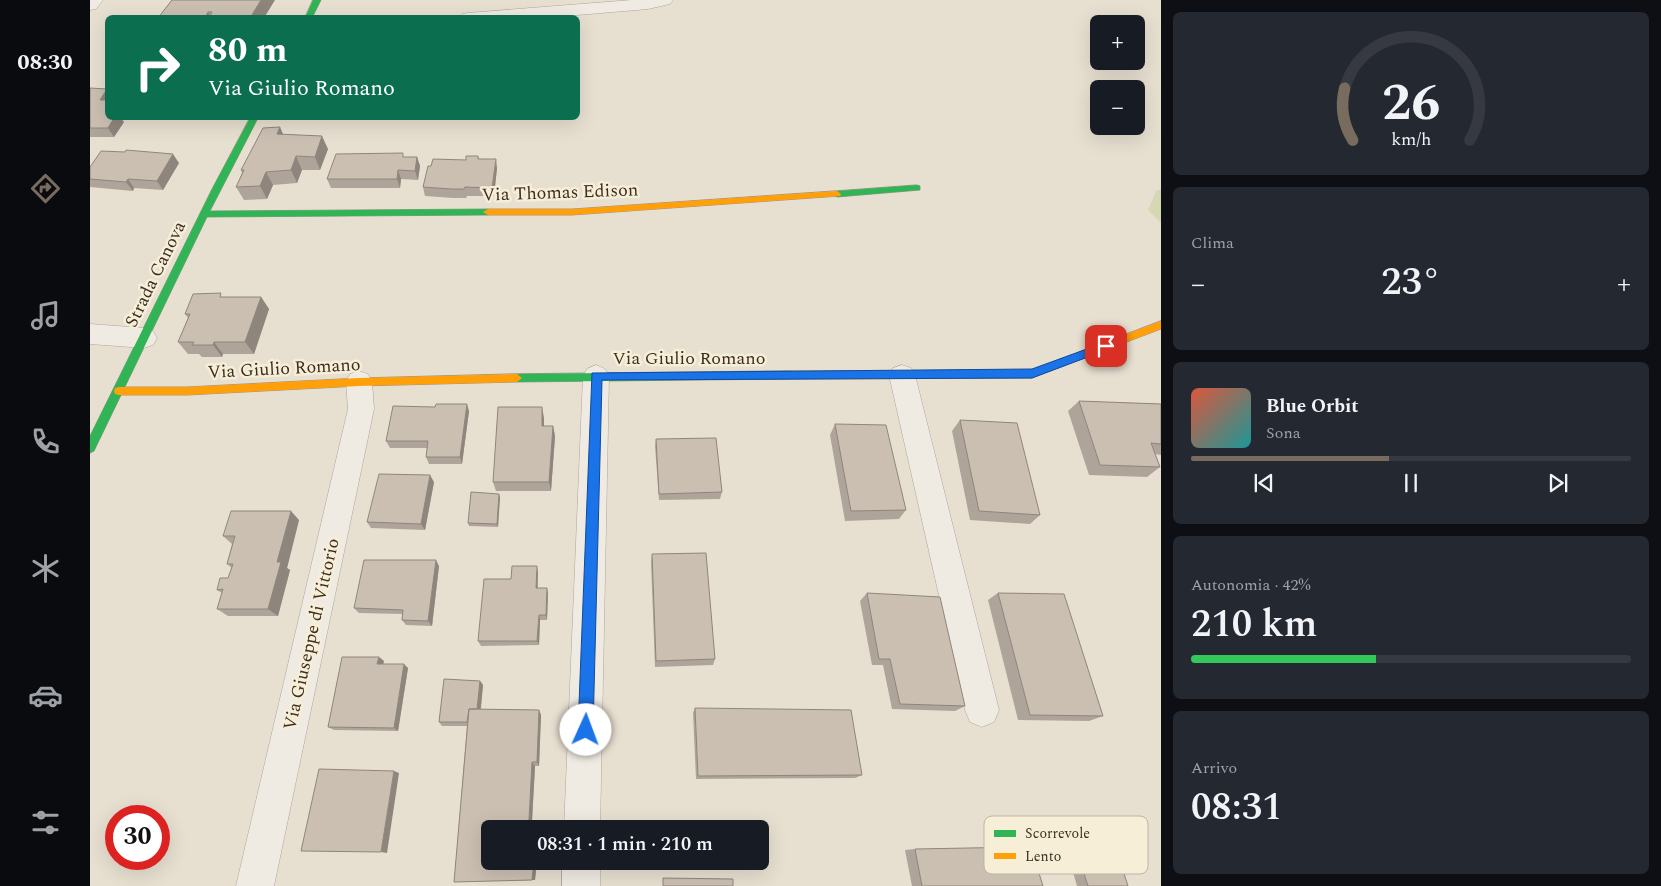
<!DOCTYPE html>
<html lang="it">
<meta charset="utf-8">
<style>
body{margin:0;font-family:Spectral,serif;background:#242831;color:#f1f3f6;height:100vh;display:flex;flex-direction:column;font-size:19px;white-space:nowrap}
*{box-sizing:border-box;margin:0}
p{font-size:16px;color:#9ea1a6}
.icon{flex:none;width:28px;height:28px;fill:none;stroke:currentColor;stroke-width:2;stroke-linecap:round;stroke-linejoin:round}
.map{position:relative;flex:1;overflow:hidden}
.drawer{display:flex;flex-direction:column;gap:12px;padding:12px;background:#0d0f14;width:500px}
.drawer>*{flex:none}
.top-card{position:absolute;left:15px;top:15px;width:475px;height:105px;border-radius:8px;box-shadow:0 5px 20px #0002;background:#0b6e4f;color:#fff;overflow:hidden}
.tools{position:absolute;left:1000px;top:15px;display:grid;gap:10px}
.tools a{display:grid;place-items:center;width:55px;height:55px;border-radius:8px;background:#171b24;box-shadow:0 5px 20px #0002;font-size:25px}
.speed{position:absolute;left:15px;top:805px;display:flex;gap:10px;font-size:25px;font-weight:700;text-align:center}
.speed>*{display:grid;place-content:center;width:65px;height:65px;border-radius:50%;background:#171b24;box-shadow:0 5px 20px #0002;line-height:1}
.speed .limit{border:8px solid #d22;background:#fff;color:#111}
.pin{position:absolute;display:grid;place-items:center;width:42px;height:42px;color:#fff;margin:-21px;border-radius:10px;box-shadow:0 2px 8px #0006}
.me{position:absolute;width:55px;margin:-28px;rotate:2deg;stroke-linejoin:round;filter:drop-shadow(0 0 4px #0008)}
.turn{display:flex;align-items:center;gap:18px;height:105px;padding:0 20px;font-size:22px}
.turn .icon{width:65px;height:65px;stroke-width:2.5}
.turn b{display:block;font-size:35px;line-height:42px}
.big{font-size:38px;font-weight:600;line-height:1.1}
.drawer .tile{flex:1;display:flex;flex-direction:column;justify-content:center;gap:8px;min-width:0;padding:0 18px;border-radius:8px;background:#242831}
.drawer .dial{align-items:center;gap:0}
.dial svg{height:130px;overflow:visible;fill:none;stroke:#363941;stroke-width:7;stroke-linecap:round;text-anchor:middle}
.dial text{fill:#f1f3f6;stroke:none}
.song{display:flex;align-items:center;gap:15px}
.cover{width:60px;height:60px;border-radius:8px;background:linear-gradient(135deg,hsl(10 70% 55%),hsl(180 70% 35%))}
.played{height:5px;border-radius:2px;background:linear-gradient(90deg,#786c5e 45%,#363941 45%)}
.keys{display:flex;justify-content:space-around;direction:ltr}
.heat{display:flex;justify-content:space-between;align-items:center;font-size:28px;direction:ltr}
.charge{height:8px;border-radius:4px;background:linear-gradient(90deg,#34c759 42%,#363941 0)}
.trip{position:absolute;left:391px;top:820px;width:288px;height:50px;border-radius:8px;background:#171b24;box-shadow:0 5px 20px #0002;font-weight:600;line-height:50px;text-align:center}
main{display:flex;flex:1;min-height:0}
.menu{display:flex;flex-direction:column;width:90px;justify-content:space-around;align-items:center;background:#090b0e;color:#9ea1a6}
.menu .icon{width:35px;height:35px}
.menu .current{color:#786c5e}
.menu b{font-size:22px;color:#f1f3f6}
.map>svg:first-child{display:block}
.green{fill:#d6d7b3}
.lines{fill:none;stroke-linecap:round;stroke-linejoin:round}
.street-casing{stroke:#ada599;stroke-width:1}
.fast-casing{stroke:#9c958a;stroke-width:1}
.slow-casing{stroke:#9c958a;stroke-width:1}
.street{fill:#efebe3;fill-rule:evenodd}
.fast{fill:#30b455;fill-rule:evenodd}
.slow{fill:#ff9f0a;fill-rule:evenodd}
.wall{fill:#afa499}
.shaded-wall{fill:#8e867d}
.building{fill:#cbbfb2;stroke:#8e867d}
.route{fill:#1a73e8;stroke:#114b97}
.labels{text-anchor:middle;stroke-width:5;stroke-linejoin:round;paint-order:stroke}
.street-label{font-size:18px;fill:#3d2e20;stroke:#f7eed8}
.key{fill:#f7eed8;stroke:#bfb4a1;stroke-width:1}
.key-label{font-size:14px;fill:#3d2e20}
</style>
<main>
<nav class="menu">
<b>08:30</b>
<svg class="icon current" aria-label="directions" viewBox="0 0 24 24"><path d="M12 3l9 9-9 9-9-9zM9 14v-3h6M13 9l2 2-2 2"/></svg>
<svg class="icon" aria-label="music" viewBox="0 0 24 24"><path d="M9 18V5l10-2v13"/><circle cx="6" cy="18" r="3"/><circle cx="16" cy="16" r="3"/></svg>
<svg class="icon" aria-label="phone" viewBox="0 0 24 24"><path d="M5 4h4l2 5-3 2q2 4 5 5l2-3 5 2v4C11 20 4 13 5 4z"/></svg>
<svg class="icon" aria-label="climate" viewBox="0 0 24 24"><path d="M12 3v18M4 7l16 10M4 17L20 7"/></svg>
<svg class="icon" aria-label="car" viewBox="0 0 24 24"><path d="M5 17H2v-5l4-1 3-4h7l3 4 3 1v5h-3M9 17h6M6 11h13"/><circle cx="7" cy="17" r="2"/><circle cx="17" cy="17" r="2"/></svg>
<svg class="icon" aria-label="filters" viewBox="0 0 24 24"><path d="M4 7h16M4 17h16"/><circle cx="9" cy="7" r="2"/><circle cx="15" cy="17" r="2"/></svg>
</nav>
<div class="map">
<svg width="1071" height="886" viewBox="0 0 1071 886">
<rect width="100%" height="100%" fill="#e7e0d1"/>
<path class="green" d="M1071,189v34l-13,-13 8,-19z"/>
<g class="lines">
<defs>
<path id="street" d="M0,0h13l-7,9 -6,1z
M542,0h41l-3,4 -22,5 -106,9h-83l3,-4 6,-1z
M0,324l54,4 9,3 4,7 -4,7 -9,3 -54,-4z
M506,365l9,4 4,7 -9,453h-36l19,-453 4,-7z
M812,365l9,3 4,7 84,335 -5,12 -12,5 -12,-5 -5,-12 -76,-335 4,-7z
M269,371l9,3 4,8 2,27 -100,477h-38l112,-477 -2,-27 4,-8z
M472,861h38v25h-38z"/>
<path id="fast" d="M223,0h8l-9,18h-7z
M160,118h8l-48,93 278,-2 5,3 -5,3 -281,2 -113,234 -4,2v-17l122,-247z
M827,185l3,1v4l-83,7 -4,-3 4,-3z
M702,371l5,4 -5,4 -275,3 -5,-4 5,-4z"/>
<path id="slow" d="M747,191l4,3 -1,2 -268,19h-84l-5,-3 5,-3h84z
M1071,321v8l-129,49 -240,1 -5,-4 5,-4 240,-1z
M427,374l5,4 -5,4 -158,4 -172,9h-68l-4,-1 -1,-3 1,-3 4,-1h68l172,-9z"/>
</defs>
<use href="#street" class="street-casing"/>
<use href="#fast" class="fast-casing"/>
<use href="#slow" class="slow-casing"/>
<use href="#street" class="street"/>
<use href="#fast" class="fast"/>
<use href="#slow" class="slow"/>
</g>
<path class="wall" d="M82,0l92,18h-106z
M0,88l18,30 16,4 -10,15h-24z
M193,134l45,15 -8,21h-18l-5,13 -24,2 -6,14 -23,1 -8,-13 6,-14 -1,-3z
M388,156l1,3 18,9 -3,28h-27l-1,2h-13l-28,-2 -2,-9 8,-21 35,-6z
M314,157h13l3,9 -2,14 -17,-1 -1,9h-69l-4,-9z
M89,163l-16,27 -29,-2 -1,3 -43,-4v-20z
M133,297h38l8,12 -15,45h-31l-1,3h-20l-3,-3h-11l-10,-12 10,-24 -3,-4z
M989,401l82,3v51l-6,-1 5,13 -13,10 -58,-2 -21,-64z
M379,411l-7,53h-33l-3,-7 1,-9h-37l-4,-7z
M454,418v8h9l2,10 -4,55h-55l-3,-9z
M870,420l80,95 -10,9 -60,-4 -18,-89z
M745,424l71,86 -7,9 -54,2 -15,-86z
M566,439l66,53 -2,7 -61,1 -4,-54z
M344,482l-9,48 -54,-2 -4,-6z
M410,497l-2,30 -29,-1 -1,-3z
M209,520l-12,48 3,2 -12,46h-50l-11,-7 5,-16 -5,-3 11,-12 4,-10 -5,-4 5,-20 -9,-8z
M562,554l63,105 -2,6 -58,2 -4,-105z
M349,566l-7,60 -26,-1 -4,-5 1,-6 -44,-1 -5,-5z
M448,572v16l10,5 -1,27h-7l-1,25 -58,1 -3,-5 33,-62z
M777,593l98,113 -10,5 -63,-2 -9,-44h-11l-12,-64z
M908,593l105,123 -14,5 -71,-1 -30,-120z
M294,661l-1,3 25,4 -10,63 -64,-1 -6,-3z
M354,679l36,2 3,4 -2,24 58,1 2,5 -2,51h-4l-3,55 3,1v7h-45v32h47l-2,19 -81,2 13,-156h-25l-3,-4z
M605,708l167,67 -7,3 -159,1 -3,-66z
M825,849l114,21 14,16h-131l-7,-36z
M990,861l48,25h-51l-7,-24z"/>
<path class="shaded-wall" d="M171,0h14l-11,18h-14z
M118,12l3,6h-6z
M17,89l1,18 -8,-7z
M20,118h11l3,4 -10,15 -6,-9z
M190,127l6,14 -9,-7z
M232,136l6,13 -8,21 -5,-13z
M83,154l6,9 -16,27 -6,-9z
M206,156l6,14 -5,13 -6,-13z
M327,157l3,9 -2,14 -3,-9z
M406,159l1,9 -3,28 -2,-8z
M308,170l3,9 -1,9 -3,-9z
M176,172l7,13 -6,14 -7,-13z
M38,179l6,9 -1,3 -7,-9z
M171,297l8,12 -15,45 -9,-12z
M124,342l9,12 -1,3 -9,-12z
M377,404l2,7 -7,53 -2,-7z
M452,407l2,11v18l-2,-10z
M463,426l2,10 -4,55 -2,-9z
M340,475l4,7 -9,48 -4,-6z
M409,494l1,3 -2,30 -1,-3z
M201,511l8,9 -12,48 3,2 -12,46 -10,-7 9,-47z
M346,560l3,6 -7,60 -4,-5z
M447,566l1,6 -1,21 -1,-5z
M457,588l1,5 -1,27 -1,-5z
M449,615l1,5 -1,25 -2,-4z
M289,657l5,4 -2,7 -5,-4z
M314,664l4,4 -10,63 -4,-3z
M390,681l3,4 -3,29 -3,-3z
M449,710l2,5 -2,51 -2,-4z
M442,762l3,4 -3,55 3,1v7h-3l-3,-9z
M304,771l5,2 -12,80 -6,-1z
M444,861h3l-2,19h-3z"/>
<path class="building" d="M82,0h89l-11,18h-19l-21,-2 2,-4h-4l-3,6h-47z
M0,88l17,1 -7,11h8v18h6l-6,10h-18z
M190,127l-3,7 45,2 -7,21 -19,-1 -5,14 -25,2 -6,14 -24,1 8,-17h-3l22,-42z
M36,150l47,4 -16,27 -29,-2 -2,3 -36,-3v-12l11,-16 24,1z
M313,153v4h14l-2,14 -17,-1 -1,9h-70l9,-25z
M376,156h12v3h18l-4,29 -27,-1 -1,2h-13l-28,-2 5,-21h3l2,-7 33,1z
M131,293l-1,4h41l-16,45h-31l-1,3h-21l2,-3h-16l12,-28h-5l8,-20z
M989,401l82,3v40l-10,-1 9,24 -60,-2z
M346,404h31l-7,53h-34l2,-16h-42l7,-35 42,1z
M408,407h44v19h11l-4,56h-56z
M870,420l57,3 23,92 -61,-4z
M745,424l51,1 20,85 -55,1z
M626,438l6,54 -63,2 -3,-55z
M289,474l51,1 -9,49 -54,-2z
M381,492l28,2 -2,30 -29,-1z
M141,511h60l-14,51h4l-13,47h-51l6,-20 -6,1 3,-12h8l5,-14h-6l8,-28h-12z
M616,553l9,106 -59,2 -4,-107z
M274,560h72l-8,61 -26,-1 1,-10 -49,-2z
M422,566h25l-1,22h11l-1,27h-7l-2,26h-59l6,-62h27z
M777,593l73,4 25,109 -65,-2 -10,-45h-11z
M908,593l66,1 39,122 -73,-1z
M252,657h37l-2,7h27l-10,64 -66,-1z
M354,679l36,2 -3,28h-8l-2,13h-28z
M605,708l156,2 11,65 -164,1z
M379,709l70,1 -2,52h-5l-3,58 3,1v8h-42v32h44l-2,19 -78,2z
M229,769l75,2 -13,81 -80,-1z
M933,847l6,23h9l5,16h-121l-7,-37z
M990,861h40l8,25h-40z
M573,878l70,1v7h-70z"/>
<path class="route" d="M1016,342l3,1 2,3 -2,3 -77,29 -430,2 -9,350 -3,5 -4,2 -5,-2 -3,-5 14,-357 440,-4z"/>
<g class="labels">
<g class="street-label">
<text transform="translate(470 192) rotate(-2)" y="6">Via Thomas Edison</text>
<text transform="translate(65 274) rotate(-64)" y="6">Strada Canova</text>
<text x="599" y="364">Via Giulio Romano</text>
<text transform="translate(194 368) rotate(-3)" y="6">Via Giulio Romano</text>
<text transform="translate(221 634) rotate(-77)" y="6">Via Giuseppe di Vittorio</text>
</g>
</g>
<rect x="894" y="816" width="164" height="58" rx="8" class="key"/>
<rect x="904" y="830" width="22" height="7" fill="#30b455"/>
<rect x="904" y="853" width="22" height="6" fill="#ff9f0a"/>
<g class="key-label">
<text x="935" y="838">Scorrevole</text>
<text x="935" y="861">Lento</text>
</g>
</svg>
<div class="tools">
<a>+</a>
<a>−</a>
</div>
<div class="speed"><div class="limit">30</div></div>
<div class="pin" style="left:1016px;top:346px;background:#d93025"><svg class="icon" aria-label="arrive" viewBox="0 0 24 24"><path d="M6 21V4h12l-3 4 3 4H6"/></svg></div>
<svg class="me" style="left:496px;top:730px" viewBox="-20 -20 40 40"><circle r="19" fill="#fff"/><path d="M0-13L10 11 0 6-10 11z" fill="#1a73e8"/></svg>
<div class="trip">08:31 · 1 min · 210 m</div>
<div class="top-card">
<div class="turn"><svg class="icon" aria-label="right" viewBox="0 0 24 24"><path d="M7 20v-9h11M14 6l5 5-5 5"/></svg><div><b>80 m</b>Via Giulio Romano</div></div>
</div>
</div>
<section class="drawer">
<div class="tile dial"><svg viewBox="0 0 100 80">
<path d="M14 69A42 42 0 1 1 86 69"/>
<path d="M14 69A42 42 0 0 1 9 37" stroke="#786c5e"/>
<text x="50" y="56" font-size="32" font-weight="700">26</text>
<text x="50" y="72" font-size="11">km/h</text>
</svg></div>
<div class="tile"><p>Clima</p>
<div class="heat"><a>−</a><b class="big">23°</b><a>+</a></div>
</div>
<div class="tile">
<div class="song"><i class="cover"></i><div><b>Blue Orbit</b><p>Sona</p></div></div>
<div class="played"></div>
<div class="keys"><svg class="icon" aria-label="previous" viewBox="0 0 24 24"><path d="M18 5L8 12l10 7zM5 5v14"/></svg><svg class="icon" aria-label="pause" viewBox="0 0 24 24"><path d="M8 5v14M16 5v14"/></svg><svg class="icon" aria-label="next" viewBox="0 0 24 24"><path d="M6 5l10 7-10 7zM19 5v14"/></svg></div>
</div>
<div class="tile"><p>Autonomia · 42%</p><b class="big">210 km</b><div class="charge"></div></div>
<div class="tile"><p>Arrivo</p><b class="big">08:31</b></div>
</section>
</main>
